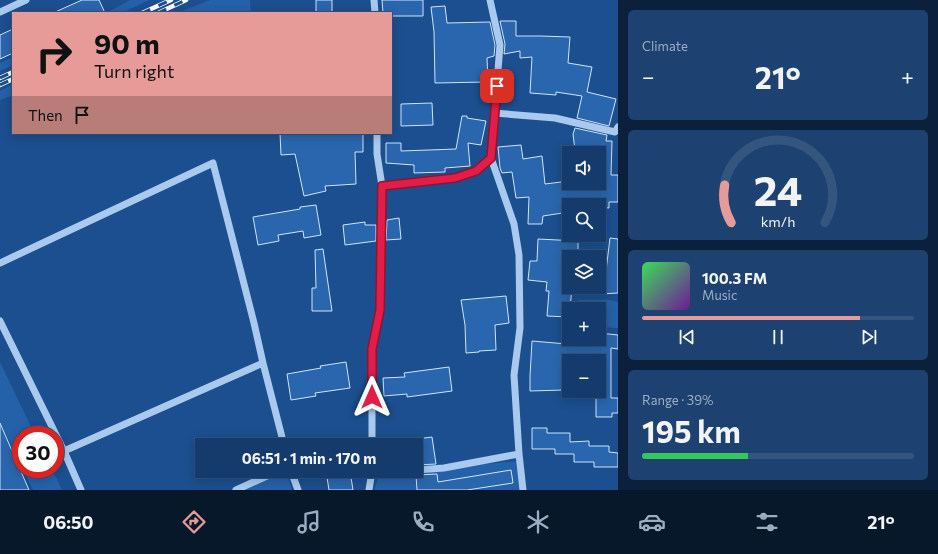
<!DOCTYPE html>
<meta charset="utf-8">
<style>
body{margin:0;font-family:Commissioner,sans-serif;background:#1d4271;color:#f1f3f6;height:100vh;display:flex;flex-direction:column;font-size:15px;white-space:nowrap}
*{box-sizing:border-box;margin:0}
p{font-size:13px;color:#9dadc1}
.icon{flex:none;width:22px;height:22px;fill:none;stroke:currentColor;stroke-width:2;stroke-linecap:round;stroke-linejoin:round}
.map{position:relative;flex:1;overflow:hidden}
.drawer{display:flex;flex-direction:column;gap:10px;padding:10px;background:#0b203b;width:320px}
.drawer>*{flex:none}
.banner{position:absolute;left:12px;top:12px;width:380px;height:122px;border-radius:0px;box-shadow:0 2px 10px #0003,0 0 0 1px #33557e;background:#e69b98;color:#111;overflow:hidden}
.fabs{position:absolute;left:562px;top:146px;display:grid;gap:8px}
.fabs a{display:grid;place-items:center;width:44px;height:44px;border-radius:0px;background:#143b6b;box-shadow:0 2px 10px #0003,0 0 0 1px #33557e;font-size:20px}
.speed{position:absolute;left:12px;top:426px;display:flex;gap:8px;font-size:20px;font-weight:700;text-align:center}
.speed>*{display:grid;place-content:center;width:52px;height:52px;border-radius:50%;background:#143b6b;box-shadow:0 2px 10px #0003,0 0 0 1px #33557e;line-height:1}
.speed .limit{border:6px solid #d22;background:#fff;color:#111}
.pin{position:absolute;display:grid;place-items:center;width:34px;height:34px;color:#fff;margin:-17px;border-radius:8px;box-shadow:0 2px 6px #0006}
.me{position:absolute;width:44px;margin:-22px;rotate:0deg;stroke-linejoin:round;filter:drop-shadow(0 0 3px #0008)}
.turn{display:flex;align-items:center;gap:14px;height:84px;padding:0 16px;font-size:18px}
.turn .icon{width:52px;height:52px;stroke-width:2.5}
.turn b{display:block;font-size:28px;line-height:34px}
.then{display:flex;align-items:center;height:38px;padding:0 16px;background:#0003;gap:8px;font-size:15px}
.big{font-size:30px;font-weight:700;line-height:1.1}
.drawer .card{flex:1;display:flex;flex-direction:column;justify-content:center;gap:6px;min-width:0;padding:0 14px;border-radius:6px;background:#1d4271}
.drawer .dial{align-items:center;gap:0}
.dial svg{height:104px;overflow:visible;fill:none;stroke:#33557e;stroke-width:7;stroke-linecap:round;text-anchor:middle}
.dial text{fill:#f1f3f6;stroke:none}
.song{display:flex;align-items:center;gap:12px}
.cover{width:48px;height:48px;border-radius:6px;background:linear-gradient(135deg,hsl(130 70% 55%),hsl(280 70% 35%))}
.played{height:4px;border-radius:2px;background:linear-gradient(90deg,#e69b98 80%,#33557e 80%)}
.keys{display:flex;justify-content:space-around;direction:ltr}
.heat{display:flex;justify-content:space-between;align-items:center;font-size:22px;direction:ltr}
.charge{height:6px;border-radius:3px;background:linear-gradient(90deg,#34c759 39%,#33557e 0)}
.trip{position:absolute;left:195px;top:438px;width:228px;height:40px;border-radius:0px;background:#143b6b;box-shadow:0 2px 10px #0003,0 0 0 1px #33557e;font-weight:700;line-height:40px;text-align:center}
.menu{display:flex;height:64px;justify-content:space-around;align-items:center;background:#08182b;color:#9dadc1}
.menu .icon{width:28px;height:28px}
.menu .current{color:#e69b98}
.menu b{font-size:18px;color:#f1f3f6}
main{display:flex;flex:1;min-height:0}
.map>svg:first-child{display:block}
.green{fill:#2461a8}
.building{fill:#2a66ad;stroke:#cfe3fa}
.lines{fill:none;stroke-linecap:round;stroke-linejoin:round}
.minor{stroke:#a9c9ee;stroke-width:7}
.rail-casing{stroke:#fff;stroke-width:4.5}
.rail{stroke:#1b4f8f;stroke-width:3;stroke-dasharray:9;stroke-linecap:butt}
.route-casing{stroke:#92132f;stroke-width:10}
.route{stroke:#e11d48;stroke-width:7}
</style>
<main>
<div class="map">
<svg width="618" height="490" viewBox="0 0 618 490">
<rect width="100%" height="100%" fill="#1b4f8f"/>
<path class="green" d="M130,0h19l-27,13h-16z
M210,0h40l1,13h-74z
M13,57v8l-13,6v-8z
M13,84v11l-13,5v-9z
M579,300h31l8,2v26l-19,-1v-18h-23z
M0,362l35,73h-14v30l-21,-43z
M520,461l1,29h-147l6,-17 36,-2v-1z
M23,469h29l10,21h-29z
M278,471h8l6,19h-56z"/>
<path class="building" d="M82,0h17l6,13h-52z
M316,0h16v13h-16z
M382,0h41v16h-32v-3h-8z
M445,6l2,17 43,-1 5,23 -1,11 -7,2 1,24 -53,1 -1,-51 -3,-25z
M500,21h16v15h25l29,1 -2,26 24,4 -5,25 29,7 -7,27 -32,-8 5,-22 -26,-4v3l-26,-2 2,-36 -12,1v-7l-16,3 1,-10z
M13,29v24l-13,6v-24z
M432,103l1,22 -32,1v-22z
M462,116h5v2l19,3 -5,24 -13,-2 2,23 -25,2v4l-31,1v-8l-28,-2v-20h15v8l55,-2z
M575,128l32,7 -1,6h6l-1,34h7v27h-9v6l-10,-1v-5h-26l1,3h-5v7l-26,4 -1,8h-14l1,-27 -13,1 -4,-26 -10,1 -2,-5 -2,-21 23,-2 2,14 19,-3 3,28 24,-3v2h30v-35l-24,2 -2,-16z
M280,133h83v19h-8l1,32 -31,2 1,5 -22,5 -9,-42 -14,1z
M316,205l5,30 -17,3 -1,-7 -25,4 1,6 -21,4 -5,-28 47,-8v-2z
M399,218l2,21 -15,1 1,-20z
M365,222v3h11v16l-31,4 -2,-20z
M610,238l8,1v54l-18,1 -1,-23h7z
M538,239l40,2v13h-9v33h3l-2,22h-1v8l-22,-1 2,-25h-3l1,-9 -19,-2 2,-19h7z
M323,249l9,62h-20v-23h4l-1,-38z
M506,296l3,27 -14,2 1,25 -17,1v1l-13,1 -1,-28 -4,-25z
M599,333l19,2v14l-7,-1v50h7v15h-6v4h-16v-26h3v-32l-34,-3v34l-35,1v-15l2,-35 35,3v-2l29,2v-5h3z
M346,362l4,26 -35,5 1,3 -25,4 -4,-26 34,-6 -1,-2z
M449,367l3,24 -45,6v-3l-23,2 -1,-18 22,-1 -1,-4z
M0,423l29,67h-29z
M532,428h15v5h23v9l19,-1v5h20v6l9,1v14h-24v-5h-20v-8h-19v-5h-23z
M432,437l4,27 -20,1v-26z
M511,470l2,13 -46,7h-50l-1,-15 21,-1 1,8z
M326,471h24l3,19h-24z"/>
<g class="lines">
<path class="minor" d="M374,0l1,13
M490,0l10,45 -9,113 23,66 5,31 1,73 -6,47 5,79 4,36
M0,12l26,-12
M494,113l61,5 60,14 3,-5
M382,186l73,-8 21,-7 15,-13
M0,263l213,-100 41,160 9,40 21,82
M0,321l64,130 17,39
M372,445v-96l8,-39 2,-124 -5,-32v-21
M64,451l199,-88
M416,470l28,-2 75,-14
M291,471l7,19
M372,474l36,-3
M236,490l42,-19
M369,490l3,-19"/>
<defs>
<path id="rail" d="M142,13l29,-13
M158,13l28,-13
M0,78l13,-6
M0,85l13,-6"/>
</defs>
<use href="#rail" class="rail-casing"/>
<use href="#rail" class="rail"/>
</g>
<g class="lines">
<defs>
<path id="route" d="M372,397v-48l8,-39 2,-124 73,-8 21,-7 15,-13 6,-72"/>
</defs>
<use href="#route" class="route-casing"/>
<use href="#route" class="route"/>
</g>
</svg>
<div class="fabs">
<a><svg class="icon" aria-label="sound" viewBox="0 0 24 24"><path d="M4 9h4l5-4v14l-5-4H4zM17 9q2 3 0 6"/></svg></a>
<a><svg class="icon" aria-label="search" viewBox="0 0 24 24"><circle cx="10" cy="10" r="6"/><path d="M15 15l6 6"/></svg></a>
<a><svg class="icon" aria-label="layers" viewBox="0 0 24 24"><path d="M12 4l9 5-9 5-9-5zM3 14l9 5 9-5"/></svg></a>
<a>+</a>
<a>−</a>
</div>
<div class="speed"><div class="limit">30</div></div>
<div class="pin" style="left:497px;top:86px;background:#d93025"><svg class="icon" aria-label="arrive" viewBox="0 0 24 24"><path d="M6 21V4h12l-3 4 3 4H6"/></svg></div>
<svg class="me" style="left:372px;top:397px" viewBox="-20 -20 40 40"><path d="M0-17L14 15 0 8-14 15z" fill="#e11d48" stroke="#fff" stroke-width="4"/></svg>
<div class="trip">06:51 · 1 min · 170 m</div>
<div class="banner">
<div class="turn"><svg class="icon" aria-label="right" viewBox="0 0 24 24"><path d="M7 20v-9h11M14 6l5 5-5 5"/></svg><div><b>90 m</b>Turn right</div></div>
<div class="then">Then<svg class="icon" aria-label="arrive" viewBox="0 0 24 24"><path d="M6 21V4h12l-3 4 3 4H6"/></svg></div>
</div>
</div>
<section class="drawer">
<div class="card"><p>Climate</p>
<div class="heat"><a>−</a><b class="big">21°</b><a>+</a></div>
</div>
<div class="card dial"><svg viewBox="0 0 100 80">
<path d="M14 69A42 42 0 1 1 86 69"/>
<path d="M14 69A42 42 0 0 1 9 40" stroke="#e69b98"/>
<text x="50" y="56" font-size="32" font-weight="700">24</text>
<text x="50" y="72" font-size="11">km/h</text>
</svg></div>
<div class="card">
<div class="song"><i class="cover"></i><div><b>100.3 FM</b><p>Music</p></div></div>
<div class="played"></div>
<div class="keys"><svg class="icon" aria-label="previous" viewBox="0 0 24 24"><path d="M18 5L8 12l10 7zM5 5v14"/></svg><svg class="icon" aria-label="pause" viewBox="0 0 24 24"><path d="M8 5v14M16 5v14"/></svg><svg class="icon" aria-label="next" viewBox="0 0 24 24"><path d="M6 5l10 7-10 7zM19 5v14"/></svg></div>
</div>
<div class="card"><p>Range · 39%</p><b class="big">195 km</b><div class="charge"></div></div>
</section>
</main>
<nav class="menu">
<b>06:50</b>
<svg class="icon current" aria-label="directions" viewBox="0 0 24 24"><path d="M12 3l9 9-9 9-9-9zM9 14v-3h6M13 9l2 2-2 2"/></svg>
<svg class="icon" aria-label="music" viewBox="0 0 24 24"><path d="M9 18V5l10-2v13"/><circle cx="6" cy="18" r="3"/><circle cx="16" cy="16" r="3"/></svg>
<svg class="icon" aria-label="phone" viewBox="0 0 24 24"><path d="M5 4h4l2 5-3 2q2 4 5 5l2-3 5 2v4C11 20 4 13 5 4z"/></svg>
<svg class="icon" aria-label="climate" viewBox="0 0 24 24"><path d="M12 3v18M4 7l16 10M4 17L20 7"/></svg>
<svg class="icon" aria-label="car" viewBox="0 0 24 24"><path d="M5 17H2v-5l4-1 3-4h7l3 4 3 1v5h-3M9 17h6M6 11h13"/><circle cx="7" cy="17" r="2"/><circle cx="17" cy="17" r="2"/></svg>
<svg class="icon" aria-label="filters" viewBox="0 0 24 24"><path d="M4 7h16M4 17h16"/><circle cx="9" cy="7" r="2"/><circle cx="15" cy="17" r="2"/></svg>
<b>21°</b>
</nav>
